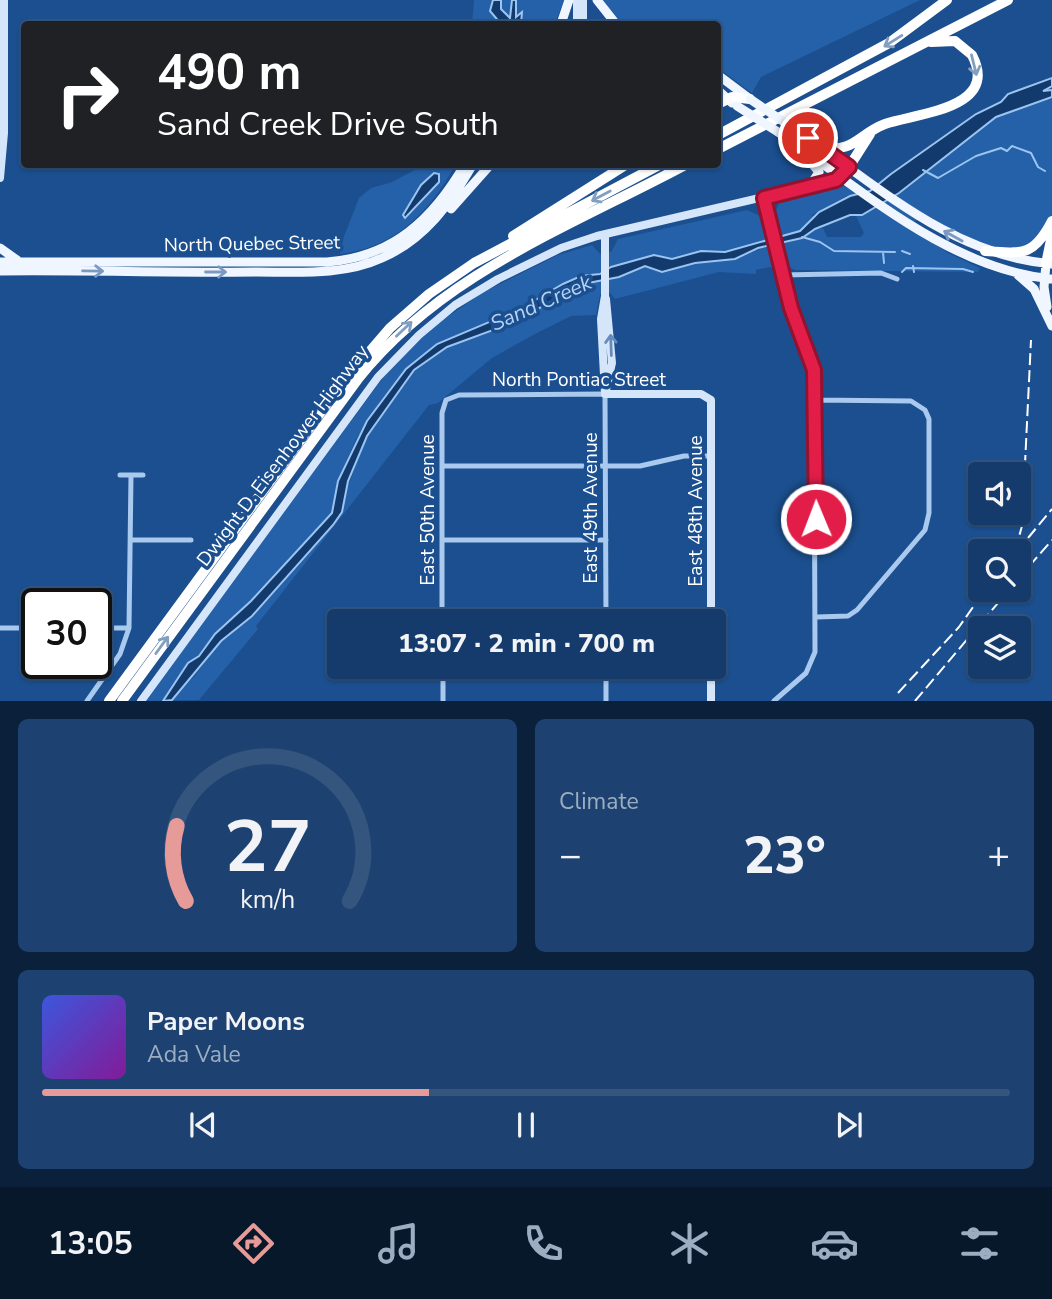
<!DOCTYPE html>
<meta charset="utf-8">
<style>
body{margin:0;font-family:"Nunito Sans",sans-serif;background:#1d4271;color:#f1f3f6;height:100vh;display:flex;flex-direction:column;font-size:26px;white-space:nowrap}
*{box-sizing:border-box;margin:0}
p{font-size:23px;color:#9dadc1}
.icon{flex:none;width:38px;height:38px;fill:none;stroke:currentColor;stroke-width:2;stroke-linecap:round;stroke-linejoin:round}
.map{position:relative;height:701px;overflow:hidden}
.drawer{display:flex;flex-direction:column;gap:18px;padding:18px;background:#0b203b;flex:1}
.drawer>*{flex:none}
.top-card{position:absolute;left:21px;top:21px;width:700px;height:147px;border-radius:7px;box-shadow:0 2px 5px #0004,0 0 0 2px #33557e;background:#202124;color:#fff;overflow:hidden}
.controls{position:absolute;left:968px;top:462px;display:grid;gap:14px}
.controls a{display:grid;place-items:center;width:63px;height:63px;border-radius:7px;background:#143b6b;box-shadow:0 2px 5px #0004,0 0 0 2px #33557e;font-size:35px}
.speed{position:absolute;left:21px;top:588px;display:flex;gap:14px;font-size:35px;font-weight:700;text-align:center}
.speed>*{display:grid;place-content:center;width:91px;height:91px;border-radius:50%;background:#143b6b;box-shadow:0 2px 5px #0004,0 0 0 2px #33557e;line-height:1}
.speed .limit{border:4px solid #111;border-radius:10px;background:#fff;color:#111}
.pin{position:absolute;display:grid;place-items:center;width:60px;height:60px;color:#fff;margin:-30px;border:4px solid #fff;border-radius:50%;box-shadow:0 2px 7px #0007}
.me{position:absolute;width:77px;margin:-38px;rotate:359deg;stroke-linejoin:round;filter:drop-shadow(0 0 5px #0008)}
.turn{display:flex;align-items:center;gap:24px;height:147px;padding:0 21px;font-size:32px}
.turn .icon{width:91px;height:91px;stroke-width:2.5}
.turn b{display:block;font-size:49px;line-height:60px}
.big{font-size:52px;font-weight:800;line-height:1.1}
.drawer .tile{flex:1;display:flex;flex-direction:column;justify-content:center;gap:10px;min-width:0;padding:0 24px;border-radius:10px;background:#1d4271}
.drawer .dial{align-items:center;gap:0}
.dial svg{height:182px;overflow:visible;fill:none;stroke:#33557e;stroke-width:7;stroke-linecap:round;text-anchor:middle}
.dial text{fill:#f1f3f6;stroke:none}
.song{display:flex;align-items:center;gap:21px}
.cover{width:84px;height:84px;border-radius:10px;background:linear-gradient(135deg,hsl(230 70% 55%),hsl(290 70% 35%))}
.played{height:7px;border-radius:4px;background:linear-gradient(90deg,#e69b98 40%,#33557e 40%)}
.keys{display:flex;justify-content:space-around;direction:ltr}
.heat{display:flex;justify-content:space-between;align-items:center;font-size:38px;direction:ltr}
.drawer .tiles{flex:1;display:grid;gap:18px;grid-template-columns:1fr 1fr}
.tile:last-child{grid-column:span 2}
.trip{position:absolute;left:327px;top:609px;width:399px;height:70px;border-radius:7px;background:#143b6b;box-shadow:0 2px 5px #0004,0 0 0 2px #33557e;font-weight:800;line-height:70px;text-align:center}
.tab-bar{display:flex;height:112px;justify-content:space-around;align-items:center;background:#08182b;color:#9dadc1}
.tab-bar .icon{width:49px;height:49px}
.tab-bar .selected{color:#e69b98}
.tab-bar b{font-size:32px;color:#f1f3f6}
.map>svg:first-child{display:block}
.green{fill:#2461a8}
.water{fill:#123a6d;stroke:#9cc4f0;stroke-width:2}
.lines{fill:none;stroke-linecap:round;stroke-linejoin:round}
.stream{stroke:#9cc4f0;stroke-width:2}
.street{stroke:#a9c9ee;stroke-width:5}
.secondary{stroke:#d6e6fa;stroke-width:8}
.primary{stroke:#f0f6ff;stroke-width:9}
.highway{stroke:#fff;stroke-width:10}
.rail{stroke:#fff;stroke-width:2;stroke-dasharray:12 5;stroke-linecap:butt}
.primary-bridge{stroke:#f0f6ff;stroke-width:9}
.oneway{stroke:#829ec1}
.oneway2{stroke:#7b9ac1}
.oneway3{stroke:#668bba}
.route-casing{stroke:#92132f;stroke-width:18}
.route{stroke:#e11d48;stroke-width:12}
.labels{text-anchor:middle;stroke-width:7;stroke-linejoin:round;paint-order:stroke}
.street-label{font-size:19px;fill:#fff;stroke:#1b4f8f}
.water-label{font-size:21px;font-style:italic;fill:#b5d3f5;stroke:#1b4f8f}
</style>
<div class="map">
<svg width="1052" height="701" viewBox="0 0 1052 701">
<rect width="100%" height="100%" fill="#1b4f8f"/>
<path class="green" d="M474,0h90l-9,24h-83z
M603,0h317l-159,77 -9,16 -34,-25v-44h-94l-17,-14z
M1052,97c0,28 0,57 0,86 0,9 0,22 0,32 -15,65 -92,21 -125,0l-20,10 41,28 32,15 -2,4 -183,-2 -10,-5 -5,-22c19,-2 27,-13 43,-15l4,9h34l3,-4 -9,-19c26,3 110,-77 137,-95 15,-9 42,-14 60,-22z
M424,165h31c-24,46 -60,83 -115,89l1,-10 18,-46 12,-10 21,-6z
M844,186l16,8 -14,2 -34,19 2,4 -14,12 -21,6 -6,-19 6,-15z
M747,210l15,7 8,23 -45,12 -32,1 -21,6 -18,-4 -43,12 -11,7 -19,2 -61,33 -83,35 -21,16 -31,35 -29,44 -18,42 -6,32 -81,88 -36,33 -45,56 6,3 18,-16 27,-36 31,-25 81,-91 34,-89 47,-66 33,-23 65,-24 71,-39 36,-7 26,-11 15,6 35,-9 40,-4 36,-14 3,11 -3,2 1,8 4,-2v6l-6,-3 -14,3v4l-37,-2 -104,27 -5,-6 -10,2 -4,20 -25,1 -38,19 -41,23 -54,45 -9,2 -173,221 2,3 -59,71 -54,1 243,-330 45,-44 49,-34 76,-38 34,-10 8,9 11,-2 7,-13z"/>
<path class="water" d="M493,0h8v9l9,9 2,-18h4v17l6,-5 -1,12h-20l-11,-13z
M1052,78v8l-9,5 9,-1v7l-56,20 -97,76 -37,22h-12l-35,14 -13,9 -44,10 -23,11 -40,4 -33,9 -17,-6 -26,11 -36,7 -71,39 -65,24 -33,23 -47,66 -19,45 -6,31 -9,13 -81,91 -31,25 -49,59 -9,1 25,-38 11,-7 16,-22 36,-33 81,-88 6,-32 29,-60 39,-52 31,-25 83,-35 43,-25 18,-8 19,-2 11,-7 43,-12 18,4 29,-8 24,1 75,-21 19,-19 31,-16 20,-5 21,-17 85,-60 25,-12 7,-8z
M434,173l5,1v8l-34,36 -2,-3 18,-30z"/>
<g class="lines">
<path class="stream" d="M923,170l15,8 38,-22 25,-8 6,3 5,-5 19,7 7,14 7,4
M802,237l18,5 14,9 61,1
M902,251l8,3
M883,252l1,11
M913,266l1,6
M902,272l4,-4 57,1 10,3"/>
<path class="street" d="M764,198l27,110 18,42 5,26 1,276 -9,21 -32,28
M783,275l98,-2 16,6
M814,400l97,1 14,9 4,9v94l-4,17 -68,80 -9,6 -31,1
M442,466h198l44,-10h27
M120,475h23
M131,540h60
M442,540h164
M442,621v-208l4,-13 13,-5 146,-1 1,227
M0,628h37
M96,628h33
M443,667v34
M606,667v34
M87,701l33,-47 9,-26 2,-153"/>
<path class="secondary" d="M577,0v24
M583,0v24
M0,178l4,-45v-133
M606,390l6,-27 -6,-64
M605,394h96l10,6v221
M605,394l-4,-75 4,-23v-62
M711,667v34
M141,701l237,-324 41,-42 36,-30 43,-26 63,-31 36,-12 239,-56 13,-13"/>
<path class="primary" d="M597,0l19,24
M561,24l8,-24
M718,75l32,24
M718,90l14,13
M790,126c83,55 158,129 262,138
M778,132c83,57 171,137 274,147
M809,160l10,12 -9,14
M451,209l40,-45
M0,248l17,12
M0,262h327c66,-5 106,-43 138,-98
M1046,264l-2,23 3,20
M0,271c85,-1 170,2 256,1 41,0 87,4 126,-14 43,-19 68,-54 91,-94
M1018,275l16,14 18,37"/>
<path class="highway" d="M718,104l14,-7 18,2
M718,135l171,-92 58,-43
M821,147c33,7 37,-13 64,-23 32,-11 115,-15 87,-69l-17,-14 -24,1
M718,149l290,-149
M849,167l21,-33
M513,236l114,-72
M985,251c36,2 48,7 67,-30
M1046,264l6,-29
M109,701l231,-315 50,-58 39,-34 45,-31 187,-99
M122,701l236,-322c83,-105 213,-153 329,-215"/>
<path class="rail" d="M1028,538l24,-29
M1015,551l7,-25 9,-186
M1018,579l34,-39
M898,693l61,-66 19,-27
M915,701l94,-111"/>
<path class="primary-bridge" d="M750,99l40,27
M737,106l41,26"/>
</g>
<defs><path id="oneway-shaft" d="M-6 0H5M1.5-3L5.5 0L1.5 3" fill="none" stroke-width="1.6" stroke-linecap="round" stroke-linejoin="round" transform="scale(1.75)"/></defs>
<g class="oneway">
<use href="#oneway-shaft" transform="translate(893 41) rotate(148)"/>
<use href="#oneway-shaft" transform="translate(974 65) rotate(76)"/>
<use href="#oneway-shaft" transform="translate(601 196) rotate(152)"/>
<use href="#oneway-shaft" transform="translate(404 329) rotate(-43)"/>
<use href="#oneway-shaft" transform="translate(162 645) rotate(-54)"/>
</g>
<g class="oneway2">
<use href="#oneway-shaft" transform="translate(953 236) rotate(-151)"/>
<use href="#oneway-shaft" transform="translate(93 271) rotate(1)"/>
<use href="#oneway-shaft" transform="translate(216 272)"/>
</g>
<use class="oneway3" href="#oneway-shaft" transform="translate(611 345) rotate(-92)"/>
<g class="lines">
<defs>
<path id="route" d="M808,138l41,29 -13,13 -72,18 27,110 23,62 2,149"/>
</defs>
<use href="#route" class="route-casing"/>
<use href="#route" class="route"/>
</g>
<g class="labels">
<g class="street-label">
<text transform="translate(252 243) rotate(-1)" y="7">North Quebec Street</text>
<text x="579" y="386">North Pontiac Street</text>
<text transform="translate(282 455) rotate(-53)" y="7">Dwight D. Eisenhower Highway</text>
<text transform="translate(590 508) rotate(-90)" y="7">East 49th Avenue</text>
<text transform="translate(427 510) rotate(-90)" y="7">East 50th Avenue</text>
<text transform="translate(695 511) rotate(-90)" y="7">East 48th Avenue</text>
</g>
<g class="water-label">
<text transform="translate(541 303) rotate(-24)" y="7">Sand Creek</text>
</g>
</g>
</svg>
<div class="controls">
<a><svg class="icon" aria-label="sound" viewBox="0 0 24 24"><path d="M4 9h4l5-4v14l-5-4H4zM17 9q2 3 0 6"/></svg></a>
<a><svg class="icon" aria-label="search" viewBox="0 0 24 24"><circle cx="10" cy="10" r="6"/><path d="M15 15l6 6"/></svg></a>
<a><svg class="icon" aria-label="layers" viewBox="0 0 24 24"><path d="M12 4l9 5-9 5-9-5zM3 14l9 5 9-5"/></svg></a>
</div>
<div class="speed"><div class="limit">30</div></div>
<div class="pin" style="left:808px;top:138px;background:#d93025"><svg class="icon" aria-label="arrive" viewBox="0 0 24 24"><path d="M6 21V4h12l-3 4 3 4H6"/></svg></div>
<svg class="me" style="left:816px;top:519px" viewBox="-20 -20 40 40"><circle r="17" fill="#e11d48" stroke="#fff" stroke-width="3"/><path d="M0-11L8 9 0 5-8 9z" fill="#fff"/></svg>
<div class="trip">13:07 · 2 min · 700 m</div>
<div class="top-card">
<div class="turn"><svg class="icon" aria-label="right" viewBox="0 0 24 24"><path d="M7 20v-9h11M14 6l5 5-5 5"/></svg><div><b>490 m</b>Sand Creek Drive South</div></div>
</div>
</div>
<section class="drawer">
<div class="tiles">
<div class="tile dial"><svg viewBox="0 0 100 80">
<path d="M14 69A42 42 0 1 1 86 69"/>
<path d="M14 69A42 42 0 0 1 10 36" stroke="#e69b98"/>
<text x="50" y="56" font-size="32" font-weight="700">27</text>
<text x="50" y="72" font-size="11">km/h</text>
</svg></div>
<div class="tile"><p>Climate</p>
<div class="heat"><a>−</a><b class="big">23°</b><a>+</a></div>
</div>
<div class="tile">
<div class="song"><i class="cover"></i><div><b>Paper Moons</b><p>Ada Vale</p></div></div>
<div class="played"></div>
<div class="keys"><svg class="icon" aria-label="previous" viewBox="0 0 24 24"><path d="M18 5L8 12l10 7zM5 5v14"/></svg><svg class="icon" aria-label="pause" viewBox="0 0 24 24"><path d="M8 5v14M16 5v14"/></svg><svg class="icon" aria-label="next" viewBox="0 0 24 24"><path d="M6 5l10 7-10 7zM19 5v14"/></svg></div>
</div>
</div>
</section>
<nav class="tab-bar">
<b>13:05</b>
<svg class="icon selected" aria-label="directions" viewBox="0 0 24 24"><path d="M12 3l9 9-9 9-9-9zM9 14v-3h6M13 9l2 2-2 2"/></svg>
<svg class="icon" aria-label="music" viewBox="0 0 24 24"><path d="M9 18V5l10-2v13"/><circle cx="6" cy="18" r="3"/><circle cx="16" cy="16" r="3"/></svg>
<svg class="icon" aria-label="phone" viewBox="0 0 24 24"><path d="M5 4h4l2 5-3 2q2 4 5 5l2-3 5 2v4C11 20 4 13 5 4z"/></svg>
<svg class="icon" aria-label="climate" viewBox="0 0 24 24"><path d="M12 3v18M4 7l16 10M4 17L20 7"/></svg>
<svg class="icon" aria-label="car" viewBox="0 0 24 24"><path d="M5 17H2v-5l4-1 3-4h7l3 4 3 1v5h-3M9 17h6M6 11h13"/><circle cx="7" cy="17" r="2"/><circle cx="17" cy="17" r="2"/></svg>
<svg class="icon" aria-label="filters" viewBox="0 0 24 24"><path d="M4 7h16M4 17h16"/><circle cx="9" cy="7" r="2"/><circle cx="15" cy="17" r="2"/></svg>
</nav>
